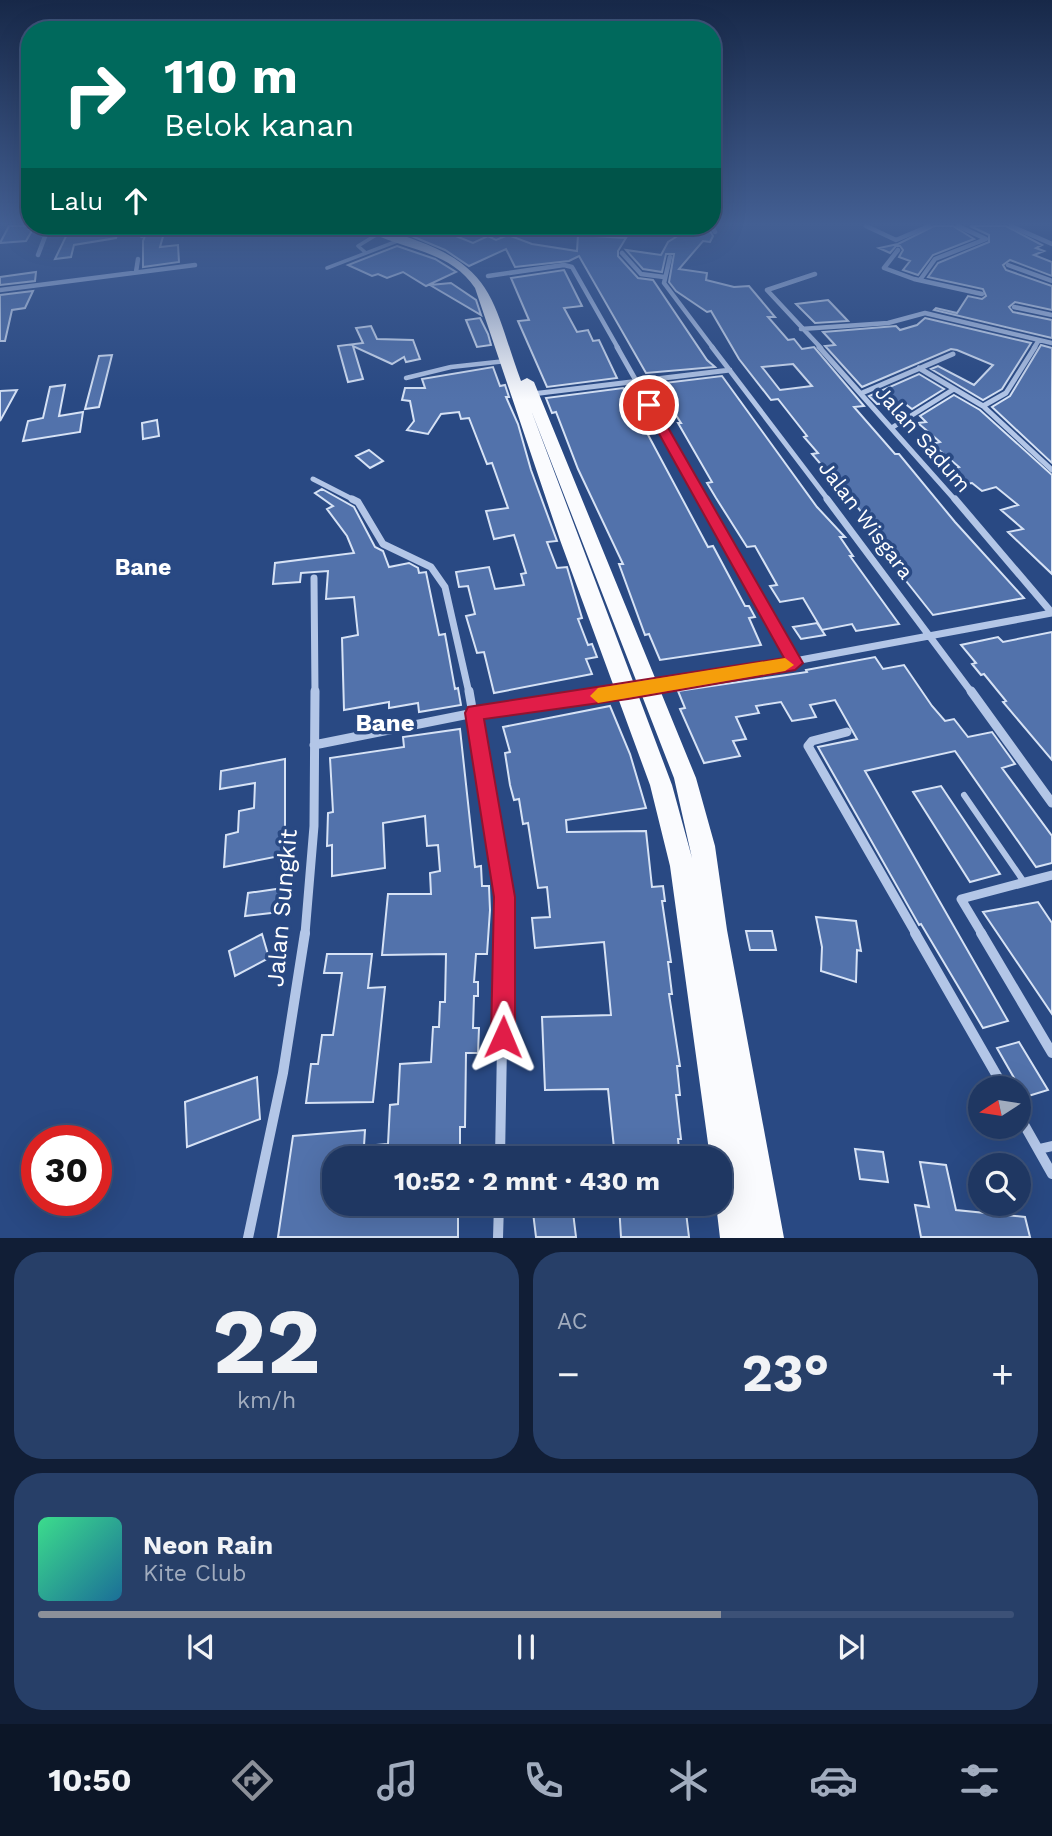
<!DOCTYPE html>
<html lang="id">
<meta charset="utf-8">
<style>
body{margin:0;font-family:"Work Sans",sans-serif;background:#273f68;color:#f1f3f6;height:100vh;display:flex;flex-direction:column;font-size:26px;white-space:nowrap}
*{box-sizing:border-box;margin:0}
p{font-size:23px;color:#a1acbe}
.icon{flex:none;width:38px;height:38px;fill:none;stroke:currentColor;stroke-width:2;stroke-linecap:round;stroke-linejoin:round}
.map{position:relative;height:1238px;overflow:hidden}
.drawer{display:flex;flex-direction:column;gap:14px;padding:14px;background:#111e36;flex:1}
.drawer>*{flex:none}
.top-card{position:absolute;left:21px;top:21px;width:700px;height:214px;border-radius:28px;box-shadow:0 7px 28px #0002,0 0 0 2px #3c5177;background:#00695c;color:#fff;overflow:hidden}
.needle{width:46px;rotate:258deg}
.tools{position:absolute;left:968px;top:1076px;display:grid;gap:14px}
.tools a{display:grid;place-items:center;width:63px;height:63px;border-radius:50%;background:#1f3762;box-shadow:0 7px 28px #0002,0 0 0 2px #3c5177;font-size:35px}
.speed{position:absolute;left:21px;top:1125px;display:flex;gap:14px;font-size:35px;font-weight:700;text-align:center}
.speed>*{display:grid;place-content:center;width:91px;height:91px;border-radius:50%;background:#1f3762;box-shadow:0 7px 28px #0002,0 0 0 2px #3c5177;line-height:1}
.speed .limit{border:10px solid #d22;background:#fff;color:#111}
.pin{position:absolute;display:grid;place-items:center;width:60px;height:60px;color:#fff;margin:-30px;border:4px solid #fff;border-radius:50%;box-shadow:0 2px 7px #0007}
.me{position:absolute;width:77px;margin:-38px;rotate:1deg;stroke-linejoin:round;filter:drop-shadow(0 0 5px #0008)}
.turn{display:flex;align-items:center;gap:24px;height:147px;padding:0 28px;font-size:32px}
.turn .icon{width:91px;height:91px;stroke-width:2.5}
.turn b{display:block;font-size:49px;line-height:60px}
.then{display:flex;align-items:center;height:66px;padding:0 28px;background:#0003;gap:14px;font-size:26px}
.big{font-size:52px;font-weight:700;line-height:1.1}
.drawer .card{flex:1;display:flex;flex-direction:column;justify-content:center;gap:10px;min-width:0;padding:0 24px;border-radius:28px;background:#273f68}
.drawer .dial{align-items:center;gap:0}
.dial b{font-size:91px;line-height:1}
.song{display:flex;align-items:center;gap:21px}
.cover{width:84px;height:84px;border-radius:10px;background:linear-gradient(135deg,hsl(150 70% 55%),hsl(200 70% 35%))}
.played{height:7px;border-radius:4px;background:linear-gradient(90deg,#8c9099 70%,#3c5177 70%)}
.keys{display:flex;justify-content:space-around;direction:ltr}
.heat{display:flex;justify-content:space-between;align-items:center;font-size:38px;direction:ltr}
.drawer .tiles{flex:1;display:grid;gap:14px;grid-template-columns:1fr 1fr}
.card:last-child{grid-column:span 2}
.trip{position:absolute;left:322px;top:1146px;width:410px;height:70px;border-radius:28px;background:#1f3762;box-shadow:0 7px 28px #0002,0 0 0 2px #3c5177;font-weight:700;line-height:70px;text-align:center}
.menu{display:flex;height:112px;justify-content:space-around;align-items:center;background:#0c1627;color:#a1acbe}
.menu .icon{width:49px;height:49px}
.menu .active{color:#8c9099}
.menu b{font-size:32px;color:#f1f3f6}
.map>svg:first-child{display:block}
.building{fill:#5272ab;stroke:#d6e2f5;stroke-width:2;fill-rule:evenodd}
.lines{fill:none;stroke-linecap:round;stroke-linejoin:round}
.service-far2{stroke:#b3c6e7;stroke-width:3.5}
.service-far1{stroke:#b3c6e7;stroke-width:4.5}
.service{stroke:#b3c6e7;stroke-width:6}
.minor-far4{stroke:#b3c6e7;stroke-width:4.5}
.minor-far3{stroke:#b3c6e7;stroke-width:5}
.minor-far2{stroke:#b3c6e7;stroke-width:7}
.minor-far1{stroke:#b3c6e7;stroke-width:9}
.minor{stroke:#b3c6e7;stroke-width:10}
.trunk{fill:#fafbfe;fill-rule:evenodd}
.route{fill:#e11d48;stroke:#92132f;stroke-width:2}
.slow{fill:#f59e0b}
.labels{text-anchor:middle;stroke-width:7;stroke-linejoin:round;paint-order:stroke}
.street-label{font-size:21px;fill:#fff;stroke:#294983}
.neighbourhood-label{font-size:23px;font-weight:bold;fill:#fff;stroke:#294983}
.quarter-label{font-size:24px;font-weight:bold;fill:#fff;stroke:#294983}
.near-street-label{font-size:24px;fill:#fff;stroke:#294983}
</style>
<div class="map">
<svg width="1052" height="1238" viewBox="0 0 1052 1238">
<rect width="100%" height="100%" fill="#294983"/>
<path class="building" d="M9,226h22l-2,3h4l-7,12 -26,2z
M71,226h49l-4,12 -42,7 -3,12 -16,2z
M149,226h17l-6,21 18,-2 1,17 -36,5v-26z
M680,226h27l6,10 -3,6 -7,-1 -24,28 28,4 -1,7 28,7 15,-1 26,31h-7l20,23 6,-1 8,10 12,-2 50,59 -10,1 41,47h4l56,68 69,76 -91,17 -38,-48 5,-1 -41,-57 -47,-55 6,-1 -14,-16 3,-1 -29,-37 -7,1 -32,-41 -28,-48 -4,1 -31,-21 -7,-9 5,-28h-8l-4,18 -19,-3 -17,-19 35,5 7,-13 16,-10zM793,364l19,22 -32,4 -18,-23z
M934,226h19l21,13 -41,16 -15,20 -15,-5 7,-9 -11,-4 4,-7 -3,-4h-4l-6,7 -11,-5 19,-4z
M970,226h36l36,19 -6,3 8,3 -10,4 18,7v14l-42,-16 -7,5 3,5 46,16v24l-37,-8 -6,5 4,5 39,8v18l-118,-28 2,-2 21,5 11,-17 14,3 4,-3 -3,-7 -55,-12 10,-14 51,-21v-7z
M436,228l37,15 15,-7 8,4 12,-5 24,9 45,7 1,-16 48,3 -8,13v5l20,22 15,2 54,80 8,7 -69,6 -67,-117 -10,5 -54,6 -9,-18 -37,17 -24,-16 -31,-13z
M397,246l38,13 21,13 -30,14 -23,-14 -16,6 -9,-4 -6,2 -24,-11z
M564,270l18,36 -18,2 13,24 11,-2 5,11 6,-1 18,38 -70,9 -29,-66 11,-1 -18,-42z
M36,272l-1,9 -35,4v-8z
M451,283l25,17 5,15 -51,-30z
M33,291l-8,17 -13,2 -7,31h-5v-46z
M828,300l20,21 -33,2 -19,-19z
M480,318l8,16 3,11 -14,2 -11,-27z
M925,318l106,25 -29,46 -19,11 -52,-31 7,-3 36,19 19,-20 -36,-15 -6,-1 -89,38 -37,-41 10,-1 -12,-13 73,-6 4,4 17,-5z
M371,326l6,13 36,1 7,19 -14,3 -2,-5 -12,7 -39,-18 10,33 -15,3 -10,-36 25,-3 -7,-15z
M1041,345l11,3v115l-60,-56 18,-11z
M112,355l-13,52 -14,2 14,-53z
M493,367l7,19 5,-1 4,12h-3l12,27 13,46 26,71 -10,1 10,26 10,-1 15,51 -4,1 10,26 4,-1 5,13 -11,2 6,15 -98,19 -10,-41 -7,1 -11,-37 9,-2 -7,-28 -9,1 -3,-15 33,-5 6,22 29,-4 -3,-11 5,-1 -12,-38 -20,4 -8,-28 22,-3 -16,-45 -5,1 -18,-46 -8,1 -2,-7 -18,2 -13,20 -21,-4 7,-9 -4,-20 -8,-1 3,-12h20l-3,-9z
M919,374l25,15 -32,20 -8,-6 -27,1 -8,-8z
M722,376l95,131 28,30h-5l13,19h-3l49,68 -43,7 -4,-7 -30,6 -19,-32 -23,4 -10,-16 7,-1 -22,-39 -8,1 -31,-49 -9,-15 5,-1 -34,-59h3l-25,-39z
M65,385l-6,31 24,-4 -3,20 -57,9 5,-20 15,-3 7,-31z
M623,388l85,159 5,-1 32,60h4l6,11 -6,1 12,27 -101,15 -11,-26 -4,1 -26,-71h4l-45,-95 -22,-57 -4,1 -6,-15z
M17,390l-17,31v-30z
M954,395l26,15 72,65v99l-44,-42 15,-3 -22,-19 17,-5 -22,-18 -14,4 -10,-8 -7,1 -17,-14 11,-3 -27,-23 8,-2 -22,-19 8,-1 -6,-6z
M157,420l2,16 -16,3 -1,-16z
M369,450l14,11 -13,7 -14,-12z
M322,489l32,18 21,40 8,4 6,16 20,-4 9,5 1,5 7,-1 13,63 6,-1 10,55 3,-1 3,17 -42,7 -1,-9 -29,5v-6l-45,8 -2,-72 16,-3 -4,-38 -28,2 2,-28 -27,2 -1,9 -27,2 2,-21 79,-10 -7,-17 -20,-27 6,-3 -18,-13z
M817,623l8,12 -24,4 -8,-12z
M1052,632v128l-49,-58 3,-1 -22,-27 -3,1 -9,-11 4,-1 -15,-18 37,-8 5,5z
M875,657l8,12 21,-4 28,41 13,15 9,-2 14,18 24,-5 23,32 -13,4 50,68v27l-16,4 -81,-116 -90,20 143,250 -25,7 -62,-104 -2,1 -101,-178 39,-8 -22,-39 -25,5 6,12 -24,4 -11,-19 -25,4 3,7 -23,4 10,22 -13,2 7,15 -36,7 -24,-54 5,-1 -7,-17 129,-19 -1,-2z
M610,706l20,48 16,54 -80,12 1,12 79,-1 6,56 11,-1 2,15h-3l9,61h-3l4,32h-3l11,72h-3l3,29h-4l5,44h-3l2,19h-65l-7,-69 -63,1 -3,-73 69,-2 -7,-73 -69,6 -3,-30 18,-1 -3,-30 -9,1 -10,-65 -5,1 -4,-25 -5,1 -4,-15 -5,-32 5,-1 -7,-25z
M460,729l15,138 6,-1 1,20h7l1,24 -3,44h-11l-2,28h4v14h-4l-1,32h6l-1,25h-12l-1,74h-5v31h-126v46h124v33h-180l15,-101 72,-6 -1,16 24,-2 2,-39 8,-1 2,-40 31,-2 2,-35h6l1,-25h5l1,-48 -64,1 6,-61h43l-1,-21 10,-2 -2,-26 -11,1 -2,-30 -42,7 2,45 -53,8v-31l-5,1 1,-33 5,-1 -3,-54 74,-11 -1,-10z
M285,759v96l-61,12 2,-32 12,-3 1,-21 15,-3 1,-25 -35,6 1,-18z
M941,786l59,88 -30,8 -57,-90z
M290,887l-2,24 -43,5 3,-23z
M1038,902l14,21v91l-69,-102z
M816,917l40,4 5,30 -4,-1 -1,32 -35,-11 1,-24z
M746,931h26l4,19h-26z
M262,934l7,24 -34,18 -6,-25z
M327,954h45l-4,34 17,-1 -12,115 -67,1 5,-39h7l4,-29h11l9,-62h-18z
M1019,1042l29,48 -23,7 -28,-49z
M257,1077l3,42 -73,28 -2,-45z
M855,1149l28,3 5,30 -28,-3z
M920,1162l26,3 10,45 69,7 5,20h-109l-6,-32 14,2z
M532,1204h40l4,33h-40z
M619,1204h66l4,33h-68z"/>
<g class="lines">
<path class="service-far2" d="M366,253l-8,-7 23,-14
M327,268l73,-28"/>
<path class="service-far1" d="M406,378l45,-11 55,-6"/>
<path class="service" d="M964,795l60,87"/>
<path class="minor-far4" d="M712,226l3,6
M866,226l30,14 33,-14
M1011,226l41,18
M142,236l2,-10
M898,250l-14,18 30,11 68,15
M622,253l19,21 23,3
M38,255l11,-29
M670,257l-6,26 49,65
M1008,265l44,16
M136,272l2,-13
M815,274l-48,16 54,58
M488,276l76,-11 8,2 46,81
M920,280l15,-21 51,-20 -28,-13
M0,290l195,-25
M1014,307l38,8
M801,329l87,-6 37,-10 127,30
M1034,348l5,-8"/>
<path class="minor-far3" d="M617,347l87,154
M712,347l117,154
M819,347l137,154
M919,368l64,38 69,64
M862,393l91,-39
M532,394l198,-24
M983,406l23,-13 29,-46
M893,427l61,-38
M313,479l43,22"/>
<path class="minor-far2" d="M352,499l6,3 25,42 48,23 14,20 24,106
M703,499l92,164
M827,499l145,194
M314,578l1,115
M623,693l429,-80 -97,-114"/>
<path class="minor-far1" d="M469,691l36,206 -1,37
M971,691l81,112
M847,732l-35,9 -4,5 108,188
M314,745l160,-32 160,-22
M305,934l9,-108 1,-135
M982,934l-21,-35 91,-24"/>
<path class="minor" d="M915,933l89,155
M981,933l71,120
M1018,1114l34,60
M1039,1149l13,-3
M500,1158l4,-225
M248,1238l35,-165 22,-140
M498,1238l1,-34"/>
<path class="trunk" d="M360,226c20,0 39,8 58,15 79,29 76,68 103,140l6,-3 7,4 162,396 19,68 12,84 57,308h-64l-4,-34h3v-46h-9l-40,-292 -20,-81 -90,-245 -85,-252c-27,-41 -78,-37 -115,-62zM531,410l143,368 18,80 -20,-73z"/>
</g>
<linearGradient id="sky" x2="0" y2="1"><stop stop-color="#172848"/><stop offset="0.56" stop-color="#435f93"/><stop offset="1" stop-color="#435f93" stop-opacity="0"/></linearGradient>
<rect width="1052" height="400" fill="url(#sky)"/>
<path class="route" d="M649,401l6,4 148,258 -8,7 -167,29 -144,20 31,178v140l-4,8 -8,4 -8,-4 -4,-8 3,-140 -29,-184 3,-6 316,-49 -141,-253z"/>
<path class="slow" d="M785,658l9,7 -9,6 -187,32 -8,-7 8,-8z"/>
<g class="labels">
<g class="street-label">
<text transform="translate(923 439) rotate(49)" y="7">Jalan Sadum</text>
<text transform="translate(866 520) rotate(53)" y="7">Jalan Wisgara</text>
</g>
<g class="neighbourhood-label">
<text x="143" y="575">Bane</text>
</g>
<g class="quarter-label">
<text x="385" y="731">Bane</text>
</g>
<g class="near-street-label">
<text transform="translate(282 908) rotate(-85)" y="8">Jalan Sungkit</text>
</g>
</g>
</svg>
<div class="tools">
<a><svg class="needle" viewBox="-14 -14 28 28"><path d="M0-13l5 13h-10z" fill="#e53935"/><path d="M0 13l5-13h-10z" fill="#a1acbe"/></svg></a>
<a><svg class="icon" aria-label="search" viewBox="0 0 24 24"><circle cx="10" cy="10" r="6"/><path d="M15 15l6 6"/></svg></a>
</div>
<div class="speed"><div class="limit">30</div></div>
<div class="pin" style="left:649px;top:405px;background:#d93025"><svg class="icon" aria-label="arrive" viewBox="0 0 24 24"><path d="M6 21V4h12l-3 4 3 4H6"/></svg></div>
<svg class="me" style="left:503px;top:1037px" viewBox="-20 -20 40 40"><path d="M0-17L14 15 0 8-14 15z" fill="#e11d48" stroke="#fff" stroke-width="4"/></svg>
<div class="trip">10:52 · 2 mnt · 430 m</div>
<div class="top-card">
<div class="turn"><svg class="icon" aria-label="right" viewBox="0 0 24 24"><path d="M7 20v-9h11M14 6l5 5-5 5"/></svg><div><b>110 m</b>Belok kanan</div></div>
<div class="then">Lalu<svg class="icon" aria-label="ahead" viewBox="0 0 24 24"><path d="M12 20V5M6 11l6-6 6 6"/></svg></div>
</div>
</div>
<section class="drawer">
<div class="tiles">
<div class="card dial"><b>22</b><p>km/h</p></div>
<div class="card"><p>AC</p>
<div class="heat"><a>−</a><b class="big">23°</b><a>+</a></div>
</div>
<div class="card">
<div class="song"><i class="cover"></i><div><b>Neon Rain</b><p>Kite Club</p></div></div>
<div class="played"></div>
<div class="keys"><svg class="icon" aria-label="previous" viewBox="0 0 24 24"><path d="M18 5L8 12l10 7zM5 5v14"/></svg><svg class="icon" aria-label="pause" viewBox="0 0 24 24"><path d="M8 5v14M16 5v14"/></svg><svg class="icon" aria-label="next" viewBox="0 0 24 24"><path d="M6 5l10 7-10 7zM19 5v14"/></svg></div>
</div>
</div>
</section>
<nav class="menu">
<b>10:50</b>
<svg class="icon active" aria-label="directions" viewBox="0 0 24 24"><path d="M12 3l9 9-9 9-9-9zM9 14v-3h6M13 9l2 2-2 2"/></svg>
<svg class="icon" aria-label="music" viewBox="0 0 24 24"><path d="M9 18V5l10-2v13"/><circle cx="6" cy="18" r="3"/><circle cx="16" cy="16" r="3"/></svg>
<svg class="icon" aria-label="phone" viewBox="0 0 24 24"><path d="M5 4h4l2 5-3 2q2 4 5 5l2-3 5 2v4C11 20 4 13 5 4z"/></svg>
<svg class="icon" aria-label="climate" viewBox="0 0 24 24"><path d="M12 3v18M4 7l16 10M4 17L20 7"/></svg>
<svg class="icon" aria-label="car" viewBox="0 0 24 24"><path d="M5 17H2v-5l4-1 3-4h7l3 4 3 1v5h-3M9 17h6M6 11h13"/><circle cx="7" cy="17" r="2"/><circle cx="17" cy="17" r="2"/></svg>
<svg class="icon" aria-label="filters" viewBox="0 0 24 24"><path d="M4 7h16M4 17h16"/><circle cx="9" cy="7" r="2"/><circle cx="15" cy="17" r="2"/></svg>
</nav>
